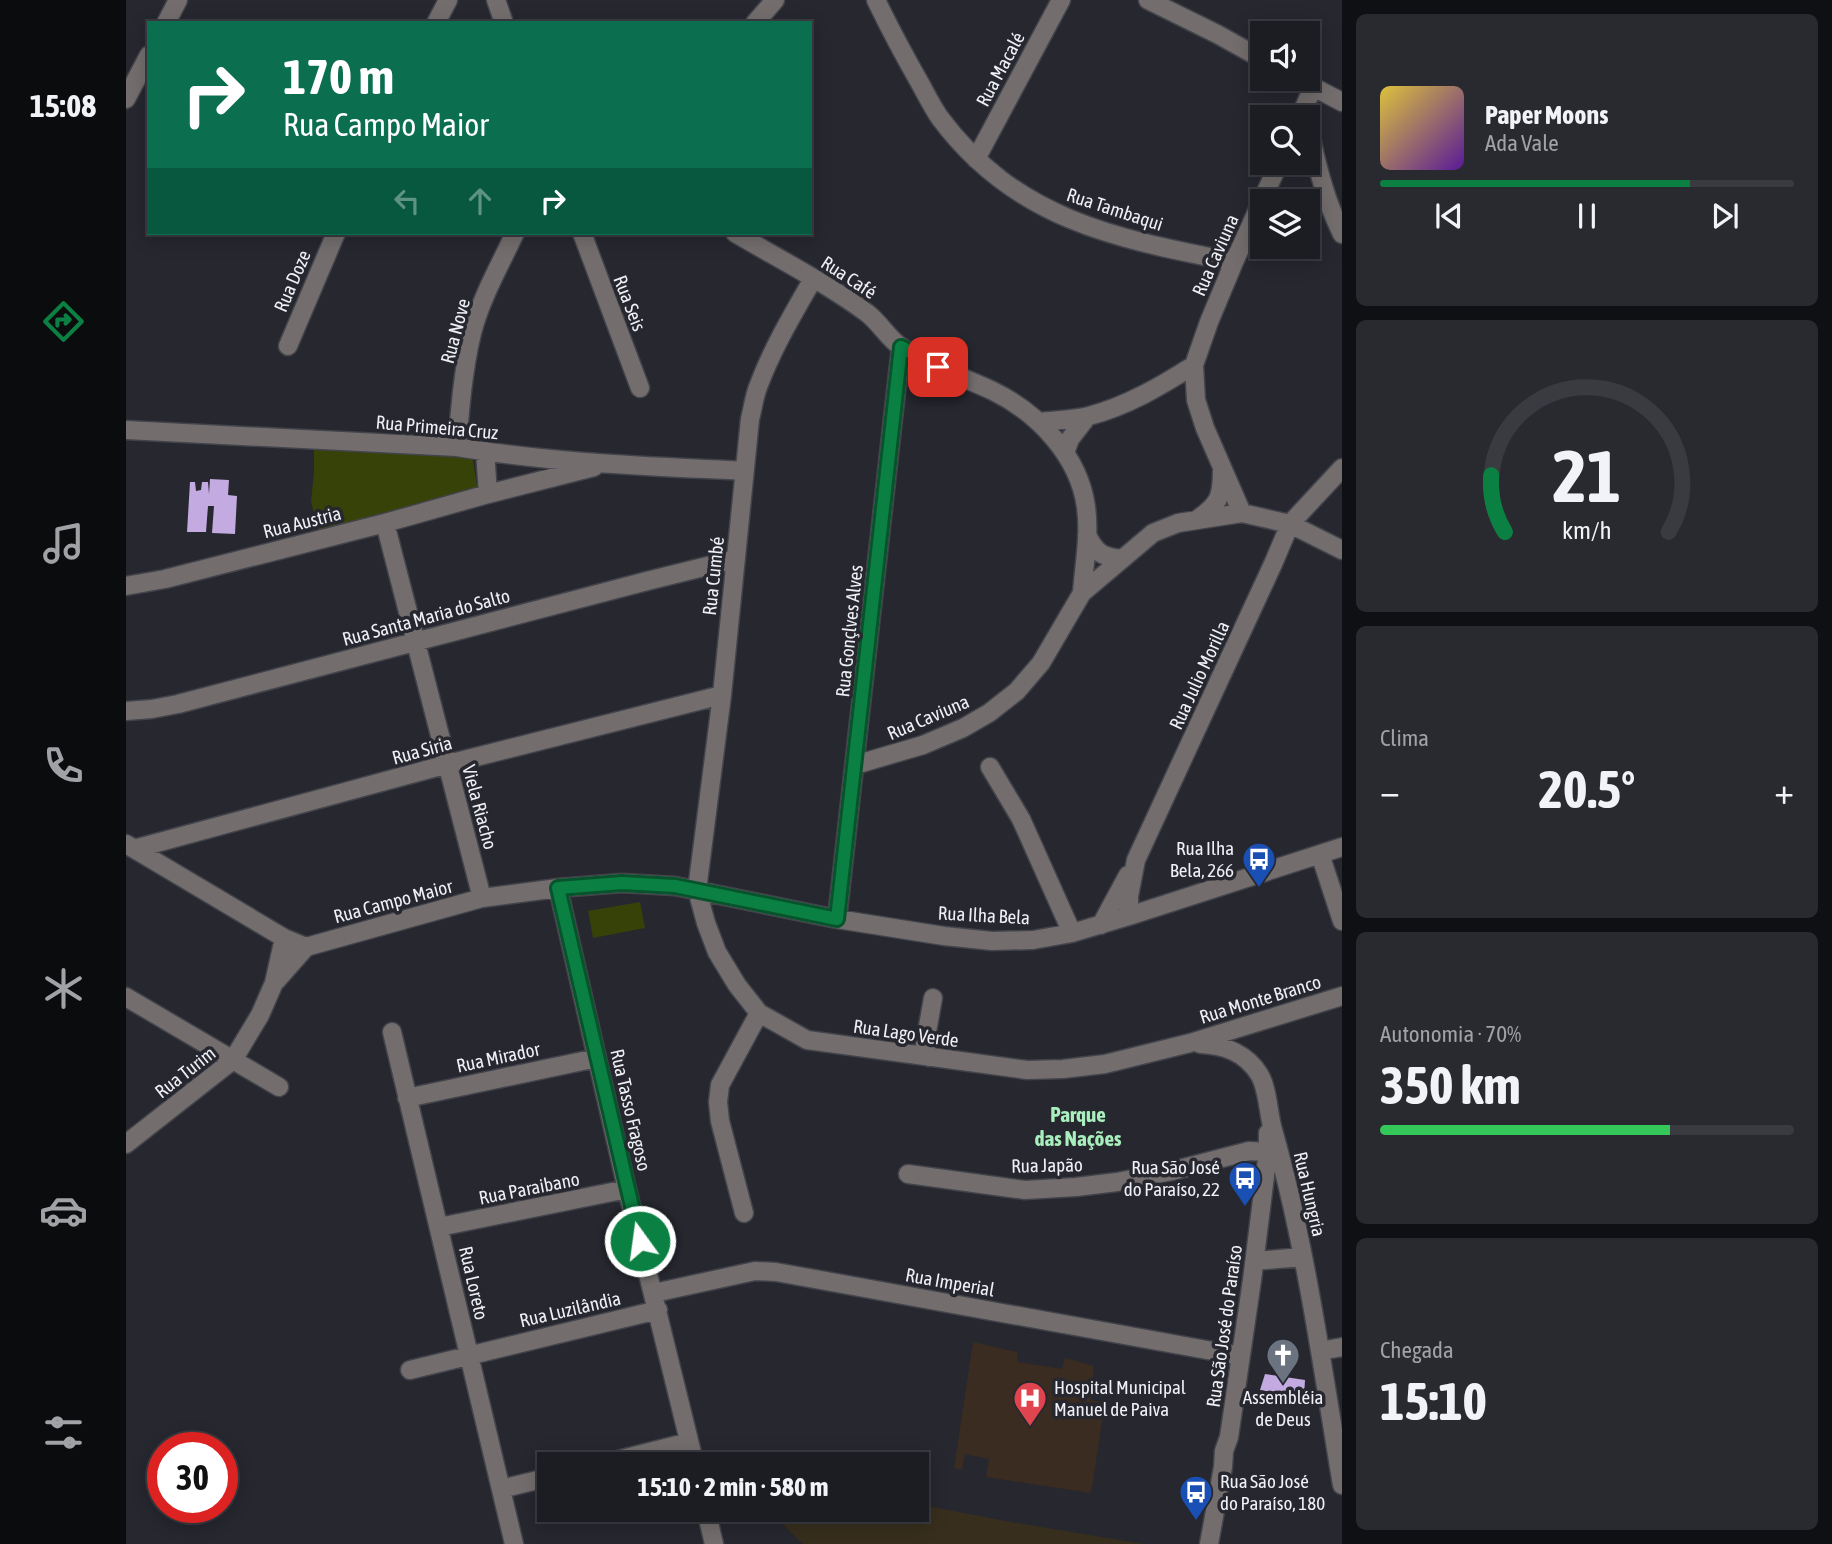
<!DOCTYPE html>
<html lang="pt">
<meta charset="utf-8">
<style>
body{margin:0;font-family:"Asap Condensed",sans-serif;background:#292a30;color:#f1f3f6;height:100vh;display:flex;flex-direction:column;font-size:26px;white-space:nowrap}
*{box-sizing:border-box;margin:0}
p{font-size:23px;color:#a0a2a6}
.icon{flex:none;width:38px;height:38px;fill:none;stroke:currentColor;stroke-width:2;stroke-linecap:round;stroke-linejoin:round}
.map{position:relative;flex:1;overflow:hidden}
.sheet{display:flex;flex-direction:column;gap:14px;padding:14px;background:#0f1013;width:490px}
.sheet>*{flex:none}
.top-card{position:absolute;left:21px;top:21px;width:665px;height:214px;border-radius:0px;box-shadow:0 4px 18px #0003,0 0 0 2px #3a3b41;background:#0b6e4f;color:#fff;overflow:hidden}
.fabs{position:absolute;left:1124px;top:21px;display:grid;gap:14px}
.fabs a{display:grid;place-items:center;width:70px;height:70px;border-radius:0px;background:#1c1d23;box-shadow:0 4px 18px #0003,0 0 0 2px #3a3b41;font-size:35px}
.speed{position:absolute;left:21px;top:1432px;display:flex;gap:14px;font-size:35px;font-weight:700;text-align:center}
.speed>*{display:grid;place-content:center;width:91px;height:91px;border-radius:50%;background:#1c1d23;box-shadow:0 4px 18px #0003,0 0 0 2px #3a3b41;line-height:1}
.speed .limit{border:10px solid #d22;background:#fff;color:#111}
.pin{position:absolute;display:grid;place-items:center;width:60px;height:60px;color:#fff;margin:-30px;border-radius:14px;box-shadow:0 4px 10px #0006}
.me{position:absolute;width:77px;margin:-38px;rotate:346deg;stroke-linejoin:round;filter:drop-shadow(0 0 5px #0008)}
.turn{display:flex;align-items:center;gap:24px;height:147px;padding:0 21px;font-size:32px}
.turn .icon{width:91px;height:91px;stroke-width:2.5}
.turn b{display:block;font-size:49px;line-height:60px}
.lanes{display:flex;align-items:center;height:66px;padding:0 21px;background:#0003;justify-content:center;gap:35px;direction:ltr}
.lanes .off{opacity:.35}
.big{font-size:52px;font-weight:700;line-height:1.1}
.sheet .card{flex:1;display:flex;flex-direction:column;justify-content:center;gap:10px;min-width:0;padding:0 24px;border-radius:10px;background:#292a30}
.sheet .dial{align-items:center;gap:0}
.dial svg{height:182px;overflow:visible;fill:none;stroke:#3a3b41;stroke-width:7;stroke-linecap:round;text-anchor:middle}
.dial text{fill:#f1f3f6;stroke:none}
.song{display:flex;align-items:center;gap:21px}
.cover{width:84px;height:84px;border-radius:10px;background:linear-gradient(135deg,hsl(50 70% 55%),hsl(270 70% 35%))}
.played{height:7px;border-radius:4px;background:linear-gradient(90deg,#0b8043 75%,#3a3b41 75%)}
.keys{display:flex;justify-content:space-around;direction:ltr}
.heat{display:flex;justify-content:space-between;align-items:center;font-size:38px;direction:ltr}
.charge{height:10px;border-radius:5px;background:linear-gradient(90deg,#34c759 70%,#3a3b41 0)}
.trip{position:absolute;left:411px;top:1452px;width:392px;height:70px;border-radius:0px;background:#1c1d23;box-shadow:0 4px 18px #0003,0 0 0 2px #3a3b41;font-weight:700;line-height:70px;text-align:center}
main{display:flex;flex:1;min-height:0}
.tab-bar{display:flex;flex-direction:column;width:126px;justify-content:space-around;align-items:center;background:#0b0c0e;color:#a0a2a6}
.tab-bar .icon{width:49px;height:49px}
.tab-bar .active{color:#0b8043}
.tab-bar b{font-size:32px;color:#f1f3f6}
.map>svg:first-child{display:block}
.industrial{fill:#372e1d}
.medical{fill:#3a2c20}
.green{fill:#374208}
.building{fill:#c3aae0}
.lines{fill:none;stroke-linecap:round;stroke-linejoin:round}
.minor-casing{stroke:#42434b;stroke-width:21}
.minor{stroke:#736e6d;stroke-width:18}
.route-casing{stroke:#07532c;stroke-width:18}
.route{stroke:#0b8043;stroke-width:12}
.labels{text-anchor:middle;stroke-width:7;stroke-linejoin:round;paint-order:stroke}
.street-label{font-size:19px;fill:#eff0f5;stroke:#26272f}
.poi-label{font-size:19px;fill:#eff0f5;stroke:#26272f;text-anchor:end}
.neighbourhood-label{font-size:21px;font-weight:bold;fill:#a8efbd;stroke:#26272f}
</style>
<main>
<nav class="tab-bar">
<b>15:08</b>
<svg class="icon active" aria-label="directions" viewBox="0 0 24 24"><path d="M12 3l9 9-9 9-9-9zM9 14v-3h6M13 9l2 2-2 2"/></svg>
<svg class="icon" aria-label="music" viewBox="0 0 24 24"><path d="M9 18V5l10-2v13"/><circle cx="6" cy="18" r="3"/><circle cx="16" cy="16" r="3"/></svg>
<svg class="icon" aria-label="phone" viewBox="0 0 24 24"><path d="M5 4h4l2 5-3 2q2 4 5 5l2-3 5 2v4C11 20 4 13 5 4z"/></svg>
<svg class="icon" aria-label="climate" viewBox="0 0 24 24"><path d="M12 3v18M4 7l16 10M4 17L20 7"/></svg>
<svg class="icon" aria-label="car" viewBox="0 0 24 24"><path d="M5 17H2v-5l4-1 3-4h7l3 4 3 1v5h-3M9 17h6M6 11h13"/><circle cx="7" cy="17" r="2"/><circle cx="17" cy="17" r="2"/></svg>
<svg class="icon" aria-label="filters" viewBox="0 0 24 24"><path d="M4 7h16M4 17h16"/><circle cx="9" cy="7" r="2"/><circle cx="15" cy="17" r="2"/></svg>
</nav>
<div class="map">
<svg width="1216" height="1544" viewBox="0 0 1216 1544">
<rect width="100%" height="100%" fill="#26272f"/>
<path class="industrial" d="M791,1504l94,18 132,22h-340l-31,-30v-4h145z"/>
<path class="medical" d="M847,1342l44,10 1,10 44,7 3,-11 29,8 -4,34 15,2 -14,91 -105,-16 3,-18 -24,-5 -3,16 -8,-2z"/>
<path class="green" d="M188,447l158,7 6,38 -159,38 -8,-28 3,-30z
M514,902l5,26 -52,10 -5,-27z"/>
<path class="building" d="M84,479l19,1 -1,15 9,1 -2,38 -23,-1 2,-27h-6l-2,26h-19l3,-50h5l1,9 5,-1 1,-8h6l1,12z
M1139,1374l40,6 -1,18 -44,-8z"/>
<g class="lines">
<defs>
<path id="minor" d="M370,0l8,23
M750,0c14,29 29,57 45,85 6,11 12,23 19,33 76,102 177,121 294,144
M1022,0l69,34 45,25
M40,23l12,-23
M310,23l12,-23
M629,23l20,-23
M1172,79l44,23
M0,99l23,-44
M1174,117l13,-30
M1181,119c8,39 17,79 35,115
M850,159l85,-159
M456,233l58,155
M609,233c44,26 91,50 132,80 13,10 21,25 34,34 26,19 63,30 92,44 45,22 86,65 93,116 4,28 -2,58 -4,86
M687,279c-20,35 -41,70 -55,108 -4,10 -5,21 -8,32l-28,276 -25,195 9,33 11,29 20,33 22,28 48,27 220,30 36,-1 42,-5 85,-21 152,-47
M162,346l48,-113
M913,422c16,-2 34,-2 50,-6 38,-10 72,-30 105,-51
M0,430l331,17c95,16 191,19 287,24
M331,447c3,-38 6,-77 15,-114 9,-35 28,-68 43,-100
M359,451l3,43
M939,453l5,-14 17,-22
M1116,513l-37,-85 -9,-28 -2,-35 15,-43 25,-60 45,-99
M1073,518c20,-14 23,-22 23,-47
M259,523l97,375
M961,535c9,18 15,22 35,24
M0,586l39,-7 220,-56 103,-29 106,-27
M0,711l26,-2 26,-5 469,-123 89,-22
M729,765l68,-20 40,-17 26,-15 28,-22 24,-28 41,-70 71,-60 25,-10 64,-10 48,11 52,26
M864,767l31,52 51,114
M0,844l158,94 22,9 176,-49 76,-10 64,-5 53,3 162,33 107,17 48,5 41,-1 39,-7 57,-17 213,-69
M8,849l314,-85 274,-69
M1194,854l22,67
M432,888l69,301 68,276
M1003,916v-20l7,-36 137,-296 17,-40 52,-56
M711,919l64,-572
M975,925l27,-50
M150,981l30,-34
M0,997l153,90
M266,1032l122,512
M1074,1044c24,1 45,8 59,30 9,14 9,39 14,56 33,116 49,236 69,355
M802,1057l-3,-14 8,-45
M281,1098l190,-40
M0,1144l107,-84 27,-45 14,-32 10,-45
M782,1174l117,16 51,-3 41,-5 55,-11 77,-20 19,1
M618,1213l-24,-92 -2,-19 2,-17 39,-72
M313,1227l188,-38
M1129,1261l47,-4
M528,1293l101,-22 21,1 464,84
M1194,1351l22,-4
M284,1370l248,-60
M472,1465l91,-23
M375,1489l49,-12
M580,1510l8,34
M1083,1544l14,-77 1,-16 5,-14 23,-157 16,-128v-19"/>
</defs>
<use href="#minor" class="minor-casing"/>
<use href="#minor" class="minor"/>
</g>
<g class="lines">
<defs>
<path id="route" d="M514,1241l-82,-353 64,-5 53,3 162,33 64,-572 37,20"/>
</defs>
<use href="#route" class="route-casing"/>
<use href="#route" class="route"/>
</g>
<defs>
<symbol id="bus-pin" viewBox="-11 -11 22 30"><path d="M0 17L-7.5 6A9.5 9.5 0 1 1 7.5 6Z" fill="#1a4fb4" stroke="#26272f"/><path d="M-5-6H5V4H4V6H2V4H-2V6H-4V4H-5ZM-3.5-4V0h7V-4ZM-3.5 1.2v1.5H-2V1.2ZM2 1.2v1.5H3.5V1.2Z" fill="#fff"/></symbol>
<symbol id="church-pin" viewBox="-11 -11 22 30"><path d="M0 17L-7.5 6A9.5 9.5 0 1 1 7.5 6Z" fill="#6b7280" stroke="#26272f"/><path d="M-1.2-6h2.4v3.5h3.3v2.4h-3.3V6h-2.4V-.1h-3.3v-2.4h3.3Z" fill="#fff"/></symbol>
<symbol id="hospital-pin" viewBox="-11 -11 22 30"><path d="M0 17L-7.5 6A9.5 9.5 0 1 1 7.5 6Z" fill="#e0444e" stroke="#26272f"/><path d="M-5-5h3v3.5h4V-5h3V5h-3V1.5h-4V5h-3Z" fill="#fff"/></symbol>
</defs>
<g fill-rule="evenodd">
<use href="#bus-pin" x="1114" y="840" width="38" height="52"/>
<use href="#bus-pin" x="1100" y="1159" width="38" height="52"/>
<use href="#church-pin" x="1138" y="1336" width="38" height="52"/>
<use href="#hospital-pin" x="885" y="1379" width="38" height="52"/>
<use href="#bus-pin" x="1051" y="1473" width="38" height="52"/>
</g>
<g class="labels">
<g class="street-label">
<text transform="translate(874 69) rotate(-62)" y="7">Rua Macalé</text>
<text transform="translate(989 209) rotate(18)" y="7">Rua Tambaqui</text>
<text transform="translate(1089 255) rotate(-66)" y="7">Rua Caviuna</text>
<text transform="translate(723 277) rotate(33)" y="7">Rua Café</text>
<text transform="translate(166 281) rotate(-67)" y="7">Rua Doze</text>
<text transform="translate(504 303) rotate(69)" y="7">Rua Seis</text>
<text transform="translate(329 331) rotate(-75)" y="7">Rua Nove</text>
<text transform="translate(311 427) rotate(5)" y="7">Rua Primeira Cruz</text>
<text transform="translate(176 522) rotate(-14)" y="7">Rua Austria</text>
<text transform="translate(587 576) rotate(-84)" y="7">Rua Cumbé</text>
<text transform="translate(300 617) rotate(-15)" y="7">Rua Santa Maria do Salto</text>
<text transform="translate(723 631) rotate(-84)" y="7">Rua Gonçlves Alves</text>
<text transform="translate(1073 675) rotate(-65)" y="7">Rua Julio Morilla</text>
<text transform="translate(802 717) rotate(-23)" y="7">Rua Caviuna</text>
<text transform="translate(296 750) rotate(-15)" y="7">Rua Siria</text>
<text transform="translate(354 807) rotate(75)" y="7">Viela Riacho</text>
<text transform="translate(267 901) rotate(-15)" y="7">Rua Campo Maior</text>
<text transform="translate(858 915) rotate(3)" y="7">Rua Ilha Bela</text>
<text transform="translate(1134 999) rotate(-17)" y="7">Rua Monte Branco</text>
<text transform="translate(780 1033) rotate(8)" y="7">Rua Lago Verde</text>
<text transform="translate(372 1057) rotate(-12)" y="7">Rua Mirador</text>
<text transform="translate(59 1072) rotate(-38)" y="7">Rua Turim</text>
<text transform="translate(505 1110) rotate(77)" y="7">Rua Tasso Fragoso</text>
<text transform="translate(921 1165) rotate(-1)" y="7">Rua Japão</text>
<text transform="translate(403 1188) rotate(-11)" y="7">Rua Paraibano</text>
<text transform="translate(1184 1194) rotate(77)" y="7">Rua Hungria</text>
<text transform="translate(824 1282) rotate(10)" y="7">Rua Imperial</text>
<text transform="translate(348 1283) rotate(77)" y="7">Rua Loreto</text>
<text transform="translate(444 1309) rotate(-13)" y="7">Rua Luzilândia</text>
<text transform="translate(1098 1326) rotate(-82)" y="7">Rua São José do Paraíso</text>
</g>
<g class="poi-label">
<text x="1108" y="855">Rua Ilha<tspan x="1108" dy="22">Bela, 266</tspan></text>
<text x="1094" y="1174">Rua São José<tspan x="1094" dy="22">do Paraíso, 22</tspan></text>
<text x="928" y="1394" text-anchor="start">Hospital Municipal<tspan x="928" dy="22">Manuel de Paiva</tspan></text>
<text x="1157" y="1404" text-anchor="middle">Assembléia<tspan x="1157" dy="22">de Deus</tspan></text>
<text x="1094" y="1488" text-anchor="start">Rua São José<tspan x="1094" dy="22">do Paraíso, 180</tspan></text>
</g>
<g class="neighbourhood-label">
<text x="952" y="1122">Parque<tspan x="952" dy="24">das Nações</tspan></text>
</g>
</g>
</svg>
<div class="fabs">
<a><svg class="icon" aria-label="sound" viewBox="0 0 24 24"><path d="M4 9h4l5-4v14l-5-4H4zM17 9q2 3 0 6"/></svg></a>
<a><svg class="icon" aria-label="search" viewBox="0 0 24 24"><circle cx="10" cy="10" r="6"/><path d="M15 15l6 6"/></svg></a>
<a><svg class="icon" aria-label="layers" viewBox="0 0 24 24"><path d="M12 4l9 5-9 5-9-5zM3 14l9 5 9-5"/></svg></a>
</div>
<div class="speed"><div class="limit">30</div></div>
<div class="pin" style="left:812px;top:367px;background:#d93025"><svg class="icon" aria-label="arrive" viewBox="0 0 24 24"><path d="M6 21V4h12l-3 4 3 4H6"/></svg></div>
<svg class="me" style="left:514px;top:1241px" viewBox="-20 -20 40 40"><circle r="17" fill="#0b8043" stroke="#fff" stroke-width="3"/><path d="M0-11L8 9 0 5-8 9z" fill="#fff"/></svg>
<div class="trip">15:10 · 2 min · 580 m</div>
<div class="top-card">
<div class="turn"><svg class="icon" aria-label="right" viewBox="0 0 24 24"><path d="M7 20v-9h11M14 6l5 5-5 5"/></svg><div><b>170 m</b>Rua Campo Maior</div></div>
<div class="lanes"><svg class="icon off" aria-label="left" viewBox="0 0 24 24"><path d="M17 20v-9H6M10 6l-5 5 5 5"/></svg><svg class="icon off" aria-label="ahead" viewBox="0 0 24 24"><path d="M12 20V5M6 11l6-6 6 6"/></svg><svg class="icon" aria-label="right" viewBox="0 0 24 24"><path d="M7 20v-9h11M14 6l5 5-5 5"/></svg></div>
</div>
</div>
<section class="sheet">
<div class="card">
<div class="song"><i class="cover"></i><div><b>Paper Moons</b><p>Ada Vale</p></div></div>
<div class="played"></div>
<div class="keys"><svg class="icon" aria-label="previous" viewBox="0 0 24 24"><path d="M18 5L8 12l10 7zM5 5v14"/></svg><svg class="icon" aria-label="pause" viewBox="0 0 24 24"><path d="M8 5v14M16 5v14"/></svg><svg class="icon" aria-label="next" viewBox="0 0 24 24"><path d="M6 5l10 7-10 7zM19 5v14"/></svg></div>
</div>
<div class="card dial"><svg viewBox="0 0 100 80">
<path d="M14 69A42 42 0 1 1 86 69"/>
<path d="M14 69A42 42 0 0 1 8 44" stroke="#0b8043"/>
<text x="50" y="56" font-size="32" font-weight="700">21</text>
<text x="50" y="72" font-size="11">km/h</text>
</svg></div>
<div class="card"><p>Clima</p>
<div class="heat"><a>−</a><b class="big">20.5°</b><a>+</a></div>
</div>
<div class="card"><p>Autonomia · 70%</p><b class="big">350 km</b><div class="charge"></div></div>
<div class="card"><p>Chegada</p><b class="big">15:10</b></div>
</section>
</main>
